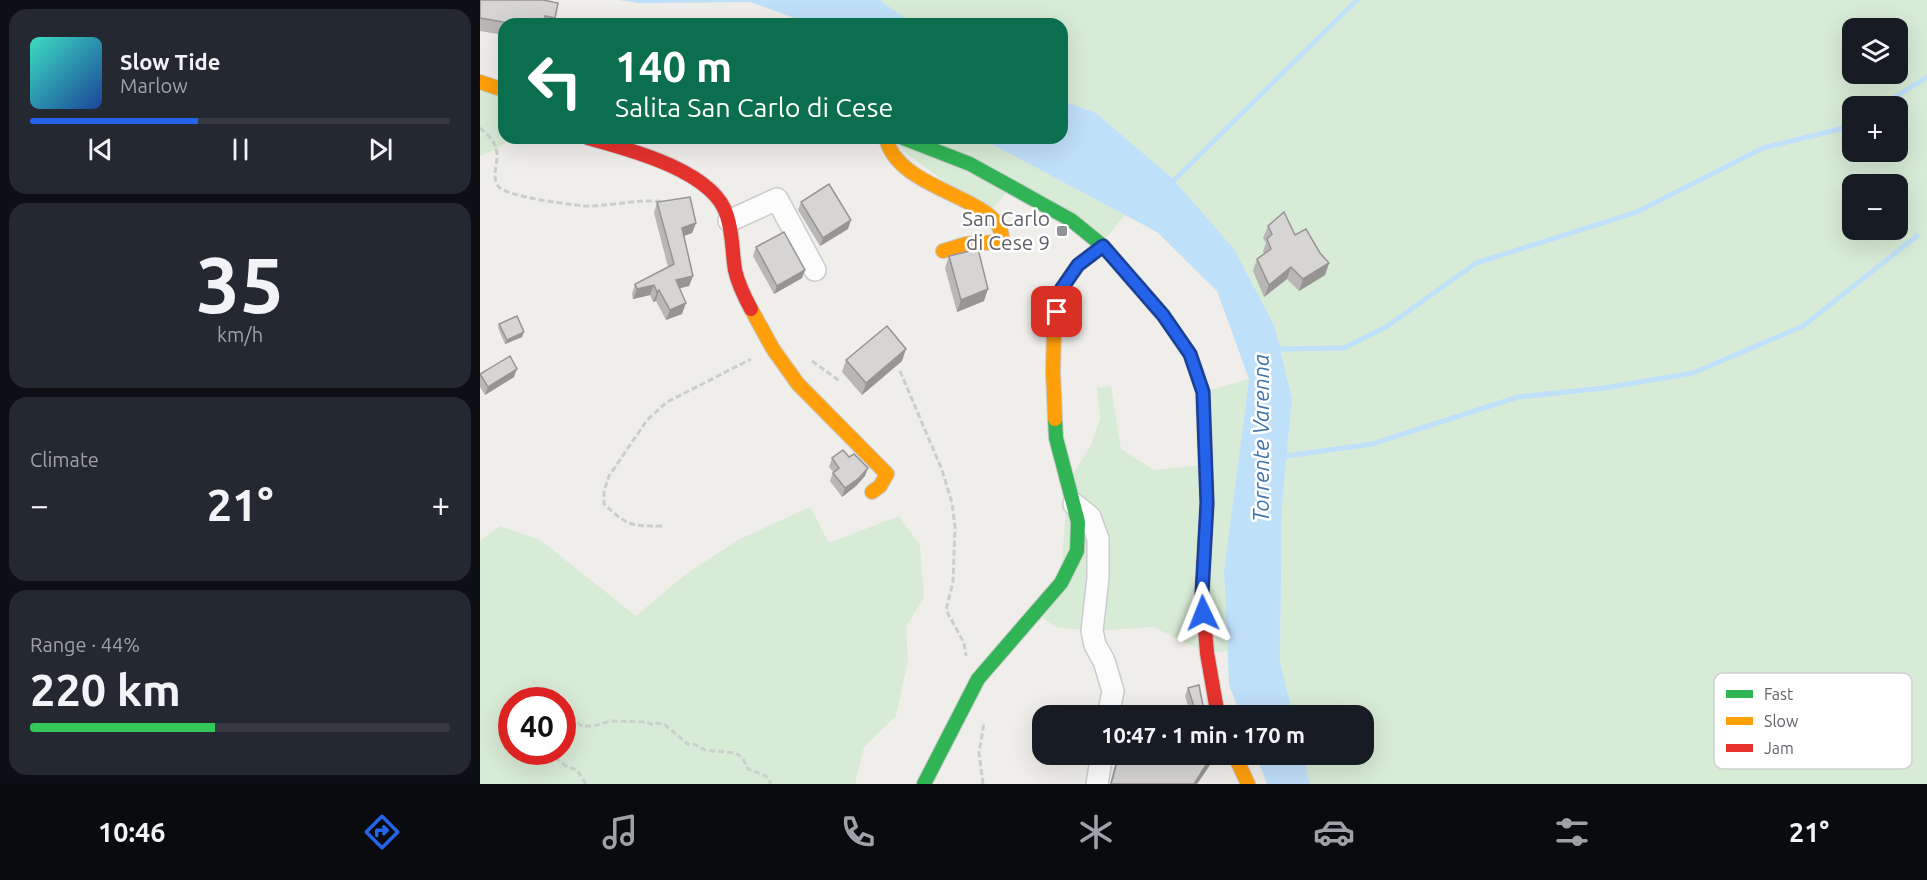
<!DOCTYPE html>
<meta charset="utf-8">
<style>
body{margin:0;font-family:Ubuntu,sans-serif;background:#242831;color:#f1f3f6;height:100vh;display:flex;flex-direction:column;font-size:22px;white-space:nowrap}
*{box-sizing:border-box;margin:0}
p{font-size:20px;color:#9ea1a6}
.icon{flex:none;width:33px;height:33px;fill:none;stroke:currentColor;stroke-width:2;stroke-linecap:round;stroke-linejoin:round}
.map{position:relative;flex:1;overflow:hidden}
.side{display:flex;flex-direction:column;gap:9px;padding:9px;background:#0d0f14;width:480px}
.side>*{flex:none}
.top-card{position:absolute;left:18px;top:18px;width:570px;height:126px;border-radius:18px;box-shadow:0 6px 24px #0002;background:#0b6e4f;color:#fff;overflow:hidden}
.buttons{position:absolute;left:1362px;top:18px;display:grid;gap:12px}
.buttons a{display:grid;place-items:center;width:66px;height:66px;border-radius:12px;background:#171b24;box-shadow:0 6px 24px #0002;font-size:30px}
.speed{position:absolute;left:18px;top:687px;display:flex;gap:12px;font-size:30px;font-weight:700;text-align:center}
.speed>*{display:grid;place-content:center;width:78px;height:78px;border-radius:50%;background:#171b24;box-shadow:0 6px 24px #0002;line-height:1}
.speed .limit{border:9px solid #d22;background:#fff;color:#111}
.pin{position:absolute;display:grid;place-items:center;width:51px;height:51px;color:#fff;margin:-26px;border-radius:12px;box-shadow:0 3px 9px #0006}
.me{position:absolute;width:66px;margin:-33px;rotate:358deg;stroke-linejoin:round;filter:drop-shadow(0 0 4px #0008)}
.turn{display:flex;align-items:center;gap:21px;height:126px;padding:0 18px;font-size:27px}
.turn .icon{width:78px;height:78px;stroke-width:2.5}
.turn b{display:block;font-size:42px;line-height:51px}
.big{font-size:45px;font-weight:700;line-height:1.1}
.side .card{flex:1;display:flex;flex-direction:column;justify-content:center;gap:9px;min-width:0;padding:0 21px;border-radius:18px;background:#242831}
.side .dial{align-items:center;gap:0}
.dial b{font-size:78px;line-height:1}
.song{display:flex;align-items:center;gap:18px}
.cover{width:72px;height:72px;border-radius:9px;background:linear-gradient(135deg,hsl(170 70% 55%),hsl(220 70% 35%))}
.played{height:6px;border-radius:3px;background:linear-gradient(90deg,#2563eb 40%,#363941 40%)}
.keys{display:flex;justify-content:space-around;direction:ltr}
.heat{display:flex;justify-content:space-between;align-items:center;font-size:33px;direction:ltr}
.charge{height:9px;border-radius:4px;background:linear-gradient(90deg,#34c759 44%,#363941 0)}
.trip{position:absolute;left:552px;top:705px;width:342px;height:60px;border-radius:18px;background:#171b24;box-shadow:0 6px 24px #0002;font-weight:700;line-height:60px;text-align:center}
.dock{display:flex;height:96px;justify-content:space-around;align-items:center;background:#090b0e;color:#9ea1a6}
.dock .icon{width:42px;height:42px}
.dock .selected{color:#2563eb}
.dock b{font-size:27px;color:#f1f3f6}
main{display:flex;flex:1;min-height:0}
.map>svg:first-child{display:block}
.green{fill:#d8ebd6;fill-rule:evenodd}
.water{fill:#bfe0f9}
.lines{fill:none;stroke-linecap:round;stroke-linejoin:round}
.stream{stroke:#bfe0f9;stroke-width:5}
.street-casing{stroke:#cbcccc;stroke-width:24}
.fast-casing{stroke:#cacacb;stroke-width:16}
.slow-casing{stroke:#cacacb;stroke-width:16}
.jam-casing{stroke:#cacacb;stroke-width:16}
.path{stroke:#cacfcc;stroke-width:3;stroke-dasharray:6 3;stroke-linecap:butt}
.street{stroke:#fdfcfc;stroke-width:21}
.fast{stroke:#30b455;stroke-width:14}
.slow{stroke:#ff9f0a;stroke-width:14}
.jam{stroke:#e5322d;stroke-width:14}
.wall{fill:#b8b7b5}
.shaded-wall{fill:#969594}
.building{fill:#d6d5d3;stroke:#969594;stroke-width:1.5}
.route-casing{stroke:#184099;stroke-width:15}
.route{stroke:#2563eb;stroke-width:10}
.poi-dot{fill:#919496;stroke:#fff;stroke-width:2}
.labels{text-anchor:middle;stroke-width:5;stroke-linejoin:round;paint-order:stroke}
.poi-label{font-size:21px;fill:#5f6368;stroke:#fff;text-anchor:end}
.water-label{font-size:22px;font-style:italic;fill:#4174aa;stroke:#fff}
.key{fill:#fff;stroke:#cfd0d2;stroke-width:1.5}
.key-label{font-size:16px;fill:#5f6368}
</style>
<main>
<section class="side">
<div class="card">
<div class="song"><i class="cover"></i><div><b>Slow Tide</b><p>Marlow</p></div></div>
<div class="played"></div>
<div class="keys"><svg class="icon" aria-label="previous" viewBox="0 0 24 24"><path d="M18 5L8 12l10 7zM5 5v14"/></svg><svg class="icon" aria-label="pause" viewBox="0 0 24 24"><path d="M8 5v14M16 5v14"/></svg><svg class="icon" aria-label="next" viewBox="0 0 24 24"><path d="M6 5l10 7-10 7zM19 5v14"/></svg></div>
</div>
<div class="card dial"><b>35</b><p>km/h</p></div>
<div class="card"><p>Climate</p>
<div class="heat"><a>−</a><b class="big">21°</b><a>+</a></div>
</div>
<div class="card"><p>Range · 44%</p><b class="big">220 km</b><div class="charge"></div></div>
</section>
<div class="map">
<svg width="1447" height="784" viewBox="0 0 1447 784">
<rect width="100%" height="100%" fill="#efeeea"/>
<path class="green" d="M400,0h1047v784h-617l-7,-29 61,-1v-38l-71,-1 -13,-52 2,-158 10,-106 -17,-72 -41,-77 -63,-73 -75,-64 -34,-12v-77h-149zM1372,28h46v46h-46zM1372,106h46v46h-46zM1372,184h46v46h-46z
M0,82l24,8v48h9l-16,11 -17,7z
M406,138h94l145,77 -24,29 -90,-57 -23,27z
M769,379l-25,192 3,80 -20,2 -54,-26 -61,4 -37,-4 -19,-15 25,-29 6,-99 24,-39 9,-26 -3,-31 14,-2 10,63 33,21 50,-5 -1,-73z
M330,507l19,36 70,-27 21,29 4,52 -18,30 2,33 -12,56 -32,31 -9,37h-375v-243l20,-15 40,14 96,76 50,-42 52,-34zM82,700v52h-50v-52z"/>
<path class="water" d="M138,0h262l33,24h-102l-61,-22 -110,1z
M582,101l34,12 75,64 63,72 41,78 17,72 -10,106 -2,157 13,53h-52l-12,-30 -5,-114 25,-192 -32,-88 -60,-59 -177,-94h82z
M776,755h47l7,29h-43z"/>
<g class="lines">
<path class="stream" d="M1401,106l46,-29
M690,184l187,-184
M796,349l68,-1 42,-21 90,-64 161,-51 126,-64 89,-22
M799,457l93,-13 146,-47 86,-9 89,-15 110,-47 114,-90"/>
<defs>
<path id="street" d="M249,221l48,-22 38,71
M594,504l16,13 8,22v39l-6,53 3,14 9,16 9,30 -5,25
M617,784l5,-30"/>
<path id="fast" d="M423,138l67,26 101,56 32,26 60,69 27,39 13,38 2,58
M444,784l54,-105 83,-96 16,-32 1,-29 -22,-84 -1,-19"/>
<path id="slow" d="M0,82l24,8
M406,138c12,54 115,58 116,100l-5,4 -31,2 -23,7
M271,309l22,40 25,35 89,90 -7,12 -8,6
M575,419l-2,-48 1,-39 6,-41 18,-26 25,-19
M754,754l14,30"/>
<path id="jam" d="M108,138c40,11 127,33 139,78 6,18 5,36 8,54 3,14 9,26 16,39
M725,450l2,53 -5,90 5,60 11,63"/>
</defs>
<use href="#street" class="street-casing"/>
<use href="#fast" class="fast-casing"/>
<use href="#slow" class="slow-casing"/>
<use href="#jam" class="jam-casing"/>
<path class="path" d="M0,128c32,25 7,40 18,58 7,11 75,19 89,20 27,0 53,-8 79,-4
M332,361l29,21
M420,371l42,99 10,33 3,24 -2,55 -7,28 18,33 2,13
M182,526c-32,0 -34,0 -58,-22v-13l5,-15 38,-56 20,-18 84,-43
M82,713l20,13h11l18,-5 34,1 9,3 3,-2 8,2 24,20 5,-1 11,6 31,3 7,6 5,10 18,7 5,8
M68,752l18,14 11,4 9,14
M503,784l-4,-31 5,-30"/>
<use href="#street" class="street"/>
<use href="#fast" class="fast"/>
<use href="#slow" class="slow"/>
<use href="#jam" class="jam"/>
</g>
<path class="wall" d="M0,0l75,18 -2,6h-49v11l-24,-4z
M177,202l39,21 -4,10 -8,3 9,40 -4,10 -9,2 2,26 -16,6 -10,-19 -3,1 -3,-7 -17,4 -1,-5 3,-10 33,-17 -14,-54z
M321,202l47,27 -28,17 -22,-36z
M788,226l27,9 25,18 9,10 -4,12 -26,16 -12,-12 -23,18 -11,-26 4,-12 7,-5 -1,-3 3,-8 -3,-5z
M276,247l46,31 -28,16 -21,-38z
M469,256l35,45 -27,11 -12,-44z
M19,324l23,13 -17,7 -7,-16z
M366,360l56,1 -40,34 -20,-23z
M0,374l34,3 -29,18 -5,-8z
M352,458l33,18 -9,10 -14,11 -12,-16 3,-9 -4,-5z
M708,688l16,23 2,5h-15l-6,-20z
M638,754h34l19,5 41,3 -15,22h-87z"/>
<path class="shaded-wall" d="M371,220l-3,9 -28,17 3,-8z
M216,223l-4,10 -14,5 4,-10z
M849,263l-4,12 -26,16 4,-12z
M811,267l-4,12 -23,18 5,-12z
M325,270l-3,8 -28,16 3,-8z
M213,276l-4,10 -16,4 3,-10z
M174,285l-4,10 -17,4 4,-10z
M508,289l-4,12 -27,11 4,-12z
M179,290l-3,11 -3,1 4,-10z
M206,303l-4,11 -16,6 4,-10z
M44,332l-2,5 -17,7 2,-4z
M426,349l-4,12 -40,34 4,-12z
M37,369l-3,8 -29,18 3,-8z
M388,468l-3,8 -9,10 -14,11 3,-9z
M733,754h1l-2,8 -15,22h-3z"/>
<path class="building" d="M0,0h63l15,3 -3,15 -10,-2 -1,8h-30l-34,-6z
M349,184l22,36 -28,18 -22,-36z
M210,197l6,26 -14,5 11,48 -17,4 10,23 -16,7 -11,-20 -2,2 -3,-7 -17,4 -2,-5 39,-20 -17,-62z
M804,212l11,23 11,-6 14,24 9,10 -26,16 -12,-12 -22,18 -12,-26 14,-10 -4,-10 5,-5 -4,-8z
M304,232l21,38 -28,16 -21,-39z
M498,249l10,40 -27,11 -12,-44z
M37,316l7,16 -17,8 -8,-16z
M407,326l19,23 -40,34 -20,-23z
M30,356l7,13 -29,18 -8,-13z
M363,450l6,7 5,-3 14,14 -9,10 -14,10 -12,-15 6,-5 -7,-10z
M719,685l5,26 2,5h-9l-9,-28z
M639,754h33l19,5 2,-5h11l9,4 2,-4h18l-19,30h-83z"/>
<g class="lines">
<defs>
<path id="route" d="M577,312l3,-21 18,-26 25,-19 60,69 27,39 13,38 4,111 -5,91 1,19"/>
</defs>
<use href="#route" class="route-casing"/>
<use href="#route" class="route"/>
</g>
<rect class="poi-dot" x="576" y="225" width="12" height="12" rx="3"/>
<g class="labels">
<g class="poi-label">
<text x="570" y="226">San Carlo<tspan x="570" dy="24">di Cese 9</tspan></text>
</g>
<g class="water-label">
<text transform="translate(781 438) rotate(-90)" y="8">Torrente Varenna</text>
</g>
</g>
<rect x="1234" y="673" width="198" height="96" rx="9" class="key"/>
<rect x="1246" y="690" width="27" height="8" fill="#30b455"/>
<rect x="1246" y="717" width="27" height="8" fill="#ff9f0a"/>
<rect x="1246" y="744" width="27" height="8" fill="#e5322d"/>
<g class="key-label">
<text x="1284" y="700">Fast</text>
<text x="1284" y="727">Slow</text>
<text x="1284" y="754">Jam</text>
</g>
</svg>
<div class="buttons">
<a><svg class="icon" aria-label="layers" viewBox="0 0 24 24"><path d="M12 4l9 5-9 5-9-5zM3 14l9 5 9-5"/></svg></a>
<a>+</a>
<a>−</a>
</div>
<div class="speed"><div class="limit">40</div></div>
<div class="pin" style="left:577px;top:312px;background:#d93025"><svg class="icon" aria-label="arrive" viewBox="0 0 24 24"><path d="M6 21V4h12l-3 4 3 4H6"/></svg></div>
<svg class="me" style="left:723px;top:613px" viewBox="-20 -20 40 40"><path d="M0-17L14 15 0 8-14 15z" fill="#2563eb" stroke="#fff" stroke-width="4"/></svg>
<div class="trip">10:47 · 1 min · 170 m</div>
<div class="top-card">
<div class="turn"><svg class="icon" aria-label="left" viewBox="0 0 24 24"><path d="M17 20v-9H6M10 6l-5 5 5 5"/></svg><div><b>140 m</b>Salita San Carlo di Cese</div></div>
</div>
</div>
</main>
<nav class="dock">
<b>10:46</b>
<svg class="icon selected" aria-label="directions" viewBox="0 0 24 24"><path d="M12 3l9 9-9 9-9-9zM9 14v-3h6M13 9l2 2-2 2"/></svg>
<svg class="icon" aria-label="music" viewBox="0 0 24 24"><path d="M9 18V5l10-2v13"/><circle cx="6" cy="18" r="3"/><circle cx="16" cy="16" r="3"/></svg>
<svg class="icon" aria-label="phone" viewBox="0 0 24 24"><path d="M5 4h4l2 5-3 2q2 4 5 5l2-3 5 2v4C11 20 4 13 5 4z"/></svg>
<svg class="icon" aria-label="climate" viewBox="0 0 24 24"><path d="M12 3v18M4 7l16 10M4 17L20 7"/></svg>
<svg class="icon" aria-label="car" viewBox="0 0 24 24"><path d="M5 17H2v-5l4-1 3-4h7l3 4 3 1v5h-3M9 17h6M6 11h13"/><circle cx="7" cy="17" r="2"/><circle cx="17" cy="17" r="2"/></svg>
<svg class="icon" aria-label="filters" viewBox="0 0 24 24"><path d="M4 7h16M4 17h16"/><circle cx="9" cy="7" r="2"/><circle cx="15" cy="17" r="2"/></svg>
<b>21°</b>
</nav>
